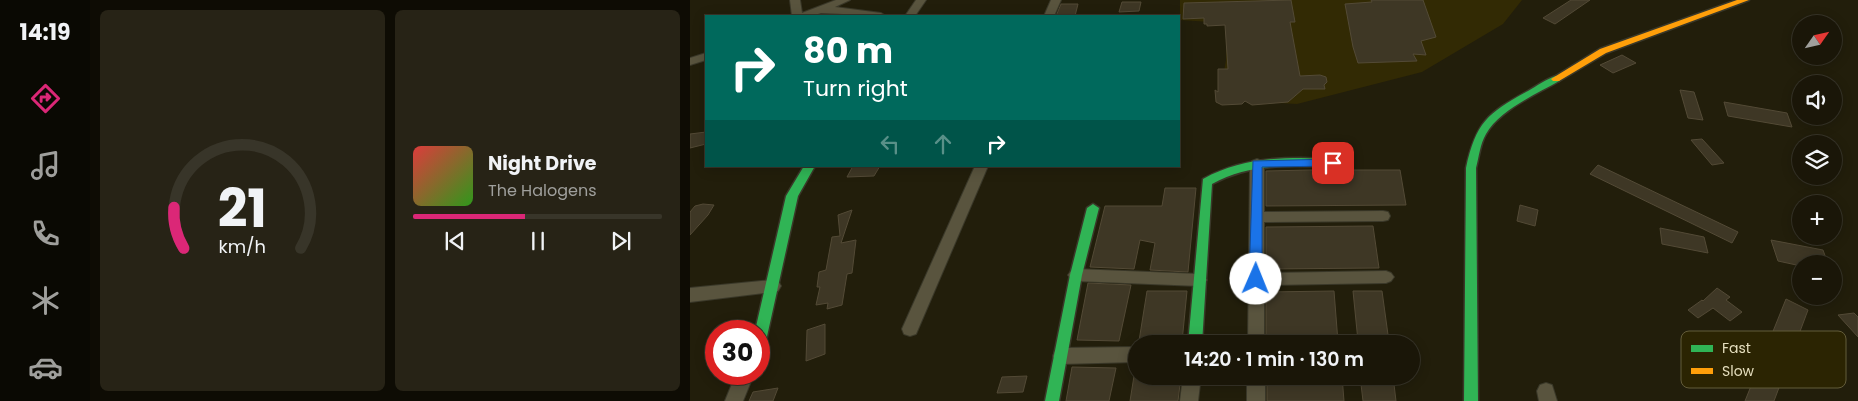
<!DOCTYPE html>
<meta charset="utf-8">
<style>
body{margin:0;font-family:Poppins,sans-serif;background:#272316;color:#f1f3f6;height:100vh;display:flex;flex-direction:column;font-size:19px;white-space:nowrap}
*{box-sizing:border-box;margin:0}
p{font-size:16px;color:#9f9f9c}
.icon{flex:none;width:28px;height:28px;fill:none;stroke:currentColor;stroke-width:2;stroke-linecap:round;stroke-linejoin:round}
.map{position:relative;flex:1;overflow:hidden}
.side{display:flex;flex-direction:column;gap:10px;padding:10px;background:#0e0c04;width:600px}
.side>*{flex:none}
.guide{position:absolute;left:15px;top:15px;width:475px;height:152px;border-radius:0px;box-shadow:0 2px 12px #0003,0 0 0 1px #383529;background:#00695c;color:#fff;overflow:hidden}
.needle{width:32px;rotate:56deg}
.tools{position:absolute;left:1102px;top:15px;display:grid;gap:10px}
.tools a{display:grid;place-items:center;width:50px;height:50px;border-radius:50%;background:#1a1608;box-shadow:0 2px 12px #0003,0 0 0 1px #383529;font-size:25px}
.speed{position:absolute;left:15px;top:320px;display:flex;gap:10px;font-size:25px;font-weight:700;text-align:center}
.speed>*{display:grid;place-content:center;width:65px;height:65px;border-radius:50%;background:#1a1608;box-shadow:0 2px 12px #0003,0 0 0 1px #383529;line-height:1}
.speed .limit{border:8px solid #d22;background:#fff;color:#111}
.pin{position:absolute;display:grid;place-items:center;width:42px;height:42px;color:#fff;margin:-21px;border-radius:10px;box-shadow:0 2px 8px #0006}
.me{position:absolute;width:55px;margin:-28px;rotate:1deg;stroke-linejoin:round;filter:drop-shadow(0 0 4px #0008)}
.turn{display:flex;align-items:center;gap:18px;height:105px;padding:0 15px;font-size:22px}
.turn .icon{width:65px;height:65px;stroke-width:2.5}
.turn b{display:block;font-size:35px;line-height:42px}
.lanes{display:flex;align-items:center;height:48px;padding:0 15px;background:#0003;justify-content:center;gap:25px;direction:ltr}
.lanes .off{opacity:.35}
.side .card{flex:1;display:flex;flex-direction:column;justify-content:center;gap:8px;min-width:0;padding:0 18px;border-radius:8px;background:#272316}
.side .dial{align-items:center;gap:0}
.dial svg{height:130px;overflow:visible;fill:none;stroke:#383529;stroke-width:7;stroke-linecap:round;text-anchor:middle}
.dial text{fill:#f1f3f6;stroke:none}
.song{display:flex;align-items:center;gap:15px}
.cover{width:60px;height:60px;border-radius:8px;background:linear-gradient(135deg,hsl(0 70% 55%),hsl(110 70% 35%))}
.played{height:5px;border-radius:2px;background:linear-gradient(90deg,#db2777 45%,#383529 45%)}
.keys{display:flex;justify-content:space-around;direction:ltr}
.side .tiles{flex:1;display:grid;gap:10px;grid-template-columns:repeat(2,1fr)}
.trip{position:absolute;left:438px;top:335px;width:292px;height:50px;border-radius:25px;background:#1a1608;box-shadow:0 2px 12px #0003,0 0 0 1px #383529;font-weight:600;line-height:50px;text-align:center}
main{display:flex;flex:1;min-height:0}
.dock{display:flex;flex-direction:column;width:90px;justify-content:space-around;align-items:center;background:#0a0903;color:#9f9f9c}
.dock .icon{width:35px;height:35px}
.dock .selected{color:#db2777}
.dock b{font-size:22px;color:#f1f3f6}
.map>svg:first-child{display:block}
.built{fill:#322a04}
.building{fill:#3e3725;stroke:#534a36}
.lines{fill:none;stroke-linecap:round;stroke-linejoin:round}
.street-casing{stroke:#3a3829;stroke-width:2}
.fast-casing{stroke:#3a3829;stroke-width:3}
.slow-casing{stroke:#3a3829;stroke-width:3}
.street{fill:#59543e;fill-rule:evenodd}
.fast{fill:#30b455;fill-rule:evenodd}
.slow{fill:#ff9f0a;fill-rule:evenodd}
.route{fill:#1a73e8;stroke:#114b97}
.key{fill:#2b2402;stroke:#635c3a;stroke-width:1}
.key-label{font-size:14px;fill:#e5debe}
</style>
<main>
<nav class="dock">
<b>14:19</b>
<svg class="icon selected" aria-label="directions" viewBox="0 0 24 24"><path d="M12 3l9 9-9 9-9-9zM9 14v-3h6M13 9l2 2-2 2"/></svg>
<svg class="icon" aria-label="music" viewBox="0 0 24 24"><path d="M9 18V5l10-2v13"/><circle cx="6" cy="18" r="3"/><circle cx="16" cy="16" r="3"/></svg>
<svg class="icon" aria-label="phone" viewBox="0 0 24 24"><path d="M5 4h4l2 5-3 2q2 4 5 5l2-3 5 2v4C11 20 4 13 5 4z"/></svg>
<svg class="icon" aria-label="climate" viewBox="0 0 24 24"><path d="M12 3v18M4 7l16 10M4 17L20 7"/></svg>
<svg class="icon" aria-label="car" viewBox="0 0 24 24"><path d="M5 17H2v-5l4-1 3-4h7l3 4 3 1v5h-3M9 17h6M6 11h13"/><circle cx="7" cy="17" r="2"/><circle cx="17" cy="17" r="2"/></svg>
</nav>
<section class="side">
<div class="tiles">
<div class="card dial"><svg viewBox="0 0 100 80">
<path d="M14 69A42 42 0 1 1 86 69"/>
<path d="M14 69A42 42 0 0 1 8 44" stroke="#db2777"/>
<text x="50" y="56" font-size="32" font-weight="700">21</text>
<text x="50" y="72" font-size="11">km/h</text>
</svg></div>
<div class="card">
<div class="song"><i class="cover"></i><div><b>Night Drive</b><p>The Halogens</p></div></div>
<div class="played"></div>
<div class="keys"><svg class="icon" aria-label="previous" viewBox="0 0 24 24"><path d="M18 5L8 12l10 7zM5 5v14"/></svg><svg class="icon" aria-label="pause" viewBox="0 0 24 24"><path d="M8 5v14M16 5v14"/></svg><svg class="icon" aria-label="next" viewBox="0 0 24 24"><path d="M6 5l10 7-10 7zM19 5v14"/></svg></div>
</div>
</div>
</section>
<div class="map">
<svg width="1168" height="401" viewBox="0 0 1168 401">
<rect width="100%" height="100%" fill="#221e0b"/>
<path class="built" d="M490,0h342l-19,24 -81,48 -125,32 -78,-4 7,-40v-37l-46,-3z"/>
<path class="building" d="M601,0l4,22h-5l10,54 20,-1 6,2 1,5 -3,3 1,4h-22l-15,13 -36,3 -7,-4 -3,3 -20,1 -6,-3 -1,-12 3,2v-23h10l-3,-44 -18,1v-2h-3v-6l-21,1 1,-16z
M681,0h52l13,37 -15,4 5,14 -13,-1 4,7 -59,2 -5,-16 -8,-43 27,-2z
M881,0h19l-35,24 -12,-6z
M432,2h19l-2,9 -20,1z
M371,4h17l-3,12h-19z
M932,55l14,8 -23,10 -13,-8z
M990,90l14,2 9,28 -15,-2z
M1034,102l63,11 5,14 -64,-11z
M16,132v12l-16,4v-14z
M1012,139l22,24 -12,2 -21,-25z
M908,165l140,67 -6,11 -142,-69z
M163,166h27l-6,10 -27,1z
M620,170h90l6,35 -140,1v-35z
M475,188h31l-8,84 -38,-2 5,-27 -15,-3 -6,29 -44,-2 15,-61h57z
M13,204l11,1 -6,10 -18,20v-23l5,-6z
M830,205l18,5 -3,16 -18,-5z
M162,210l-11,33 15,-3 -4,33 -5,1 -5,31 -15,4 1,-6 -12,2 4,-18h-3l2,-15 7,-2 6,-33 8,-1 -2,-21z
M683,226l6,42 -113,1v-42z
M970,228l44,9 4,16 -46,-9z
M1081,240l52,10 5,14h-27v2l-23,-5z
M398,283l43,2 -12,56 -42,-1z
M1027,288l13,9 -4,3 16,12 -12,9 -17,-13 -15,10 -10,-8 14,-10 1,1z
M457,291h40l-5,51 -43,-1z
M644,291l4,51h-72v-50z
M663,291h29l7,51 -31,-1z
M1096,299l22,11 -34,91h-29z
M1164,313l4,4v20l-20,-22z
M135,324v30l-19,7 1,-31z
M382,367l44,1 -7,33h-43z
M337,376l-4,16 -26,1 5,-16z
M444,376h47l-3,25h-48z
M577,376h75l2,25h-77z
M670,376h33l3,25h-33z
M88,388l-5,13h-24l4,-9z"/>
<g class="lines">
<defs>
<path id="street" d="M100,0h10l2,13 34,-13h14l-15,7 46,6 5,3 -65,-3 -9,3h-20z
M226,0h10l-11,16h-10z
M361,0h10l-7,16h-10z
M16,53v7l-16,5v-7z
M567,159l5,2 2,3v48l119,-1 5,1 2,4 -2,4 -5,1 -119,1v51l122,-2 5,2 3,4 -3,4 -5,2 -122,2v59h-16l2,-180 2,-3z
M285,166h13l-72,168 -6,2 -6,-2 -2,-5z
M386,269l123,5 5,2 3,4 -3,4 -5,2 -123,-5 -5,-2 -3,-4 3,-4z
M83,280l5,1 3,5 -3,5 -5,1 -83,10v-14z
M371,348l75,-1v15l-75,2 -6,-3 -2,-5 2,-5z
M46,374h18l-11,27h-18z
M493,376h18l-3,25h-18z
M557,376h18v25h-18z
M856,383l6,2 5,16h-18l-2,-10 3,-6z"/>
<path id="fast" d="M866,76l5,3 -2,2c-22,13 -60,29 -73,53 -6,10 -7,23 -10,34l2,233h-14l2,-233c10,-46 22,-55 62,-77 9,-5 18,-12 28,-15z
M611,158l32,1 5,4 -5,4c-42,-2 -83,-4 -121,17l-10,160h-14l15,-165c31,-17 62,-21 98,-21z
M114,166h11l-17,30 -32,145 -2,4 -5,2v-16h-4l31,-135z
M403,204l6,4 -17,67 -23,126h-14l25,-126 17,-67z"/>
<path id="slow" d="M1047,0h12l-143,53 -47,28h-6l-2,-2 49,-30z"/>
</defs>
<use href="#street" class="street-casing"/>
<use href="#fast" class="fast-casing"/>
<use href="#slow" class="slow-casing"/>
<use href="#street" class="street"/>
<use href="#fast" class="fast"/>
<use href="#slow" class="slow"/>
</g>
<path class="route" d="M643,159l4,1 2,3 -2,3 -75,1v112l-2,4 -4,1 -5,-1 -2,-4 4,-118z"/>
<rect x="991" y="331" width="165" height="57" rx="8" class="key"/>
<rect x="1001" y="345" width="22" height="7" fill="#30b455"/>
<rect x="1001" y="368" width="22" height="6" fill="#ff9f0a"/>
<g class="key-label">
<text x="1032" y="353">Fast</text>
<text x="1032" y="376">Slow</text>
</g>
</svg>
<div class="tools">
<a><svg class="needle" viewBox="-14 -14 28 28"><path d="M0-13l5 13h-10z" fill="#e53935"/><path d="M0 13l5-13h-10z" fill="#9f9f9c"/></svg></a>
<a><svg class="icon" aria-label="sound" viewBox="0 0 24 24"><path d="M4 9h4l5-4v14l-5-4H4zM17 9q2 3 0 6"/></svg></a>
<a><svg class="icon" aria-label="layers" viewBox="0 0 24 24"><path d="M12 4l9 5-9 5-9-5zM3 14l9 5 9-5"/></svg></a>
<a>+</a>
<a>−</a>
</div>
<div class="speed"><div class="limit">30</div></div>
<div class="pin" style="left:643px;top:163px;background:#d93025"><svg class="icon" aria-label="arrive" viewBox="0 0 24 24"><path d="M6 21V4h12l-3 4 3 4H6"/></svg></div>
<svg class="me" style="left:566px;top:279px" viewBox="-20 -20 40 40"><circle r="19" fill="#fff"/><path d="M0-13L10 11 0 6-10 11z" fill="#1a73e8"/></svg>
<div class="trip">14:20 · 1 min · 130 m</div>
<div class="guide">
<div class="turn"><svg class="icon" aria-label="right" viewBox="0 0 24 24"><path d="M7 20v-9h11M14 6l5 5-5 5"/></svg><div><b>80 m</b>Turn right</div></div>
<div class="lanes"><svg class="icon off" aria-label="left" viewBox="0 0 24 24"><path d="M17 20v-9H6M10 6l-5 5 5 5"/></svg><svg class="icon off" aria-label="ahead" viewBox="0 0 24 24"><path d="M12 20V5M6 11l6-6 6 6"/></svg><svg class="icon" aria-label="right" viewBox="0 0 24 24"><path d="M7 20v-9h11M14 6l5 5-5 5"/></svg></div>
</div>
</div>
</main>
